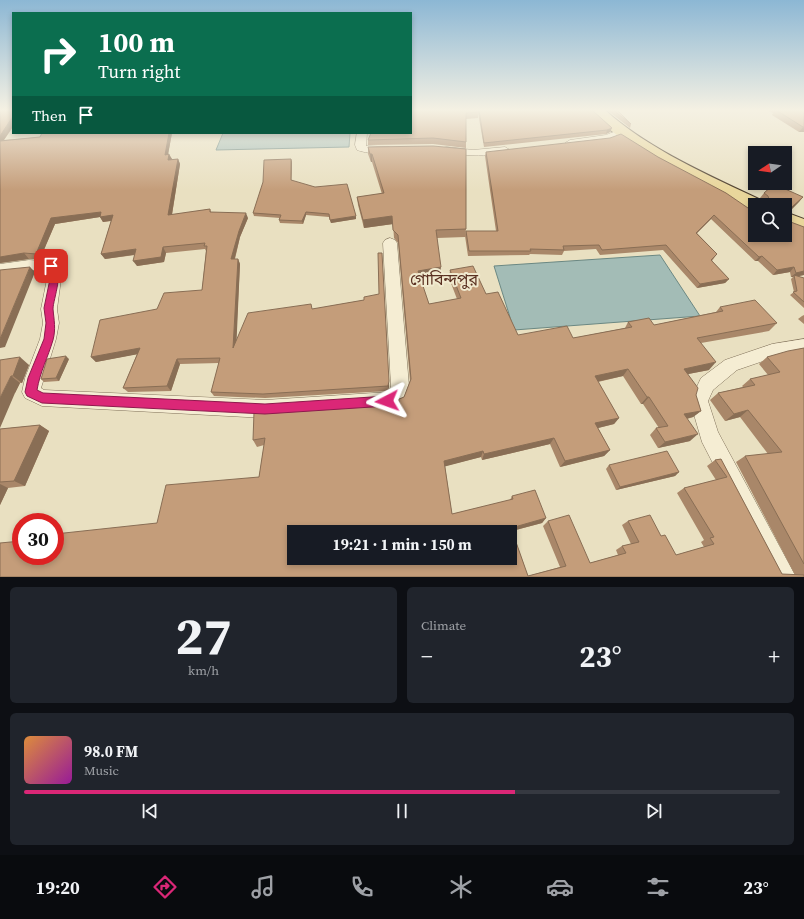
<!DOCTYPE html>
<meta charset="utf-8">
<style>
body{margin:0;font-family:"Source Serif 4","Noto Sans Bengali",serif;background:#20242c;color:#f1f3f6;height:100vh;display:flex;flex-direction:column;font-size:15px;white-space:nowrap}
*{box-sizing:border-box;margin:0}
p{font-size:13px;color:#9ea1a6}
.icon{flex:none;width:22px;height:22px;fill:none;stroke:currentColor;stroke-width:2;stroke-linecap:round;stroke-linejoin:round}
.map{position:relative;height:577px;overflow:hidden}
.sheet{display:flex;flex-direction:column;gap:10px;padding:10px;background:#0d0f14;flex:1}
.sheet>*{flex:none}
.hud{position:absolute;left:12px;top:12px;width:400px;height:122px;border-radius:0px;box-shadow:0 2px 6px #0003;background:#0b6e4f;color:#fff;overflow:hidden}
.needle{width:26px;rotate:257deg}
.fabs{position:absolute;left:748px;top:146px;display:grid;gap:8px}
.fabs a{display:grid;place-items:center;width:44px;height:44px;border-radius:0px;background:#171b24;box-shadow:0 2px 6px #0003;font-size:20px}
.speed{position:absolute;left:12px;top:513px;display:flex;gap:8px;font-size:20px;font-weight:700;text-align:center}
.speed>*{display:grid;place-content:center;width:52px;height:52px;border-radius:50%;background:#171b24;box-shadow:0 2px 6px #0003;line-height:1}
.speed .limit{border:6px solid #d22;background:#fff;color:#111}
.pin{position:absolute;display:grid;place-items:center;width:34px;height:34px;color:#fff;margin:-17px;border-radius:8px;box-shadow:0 2px 6px #0006}
.me{position:absolute;width:44px;margin:-22px;rotate:266deg;stroke-linejoin:round;filter:drop-shadow(0 0 3px #0008)}
.turn{display:flex;align-items:center;gap:14px;height:84px;padding:0 20px;font-size:18px}
.turn .icon{width:52px;height:52px;stroke-width:2.5}
.turn b{display:block;font-size:28px;line-height:34px}
.then{display:flex;align-items:center;height:38px;padding:0 20px;background:#0003;gap:8px;font-size:15px}
.big{font-size:30px;font-weight:700;line-height:1.1}
.sheet .tile{flex:1;display:flex;flex-direction:column;justify-content:center;gap:6px;min-width:0;padding:0 14px;border-radius:6px;background:#20242c}
.sheet .dial{align-items:center;gap:0}
.dial b{font-size:52px;line-height:1}
.song{display:flex;align-items:center;gap:12px}
.cover{width:48px;height:48px;border-radius:6px;background:linear-gradient(135deg,hsl(30 70% 55%),hsl(300 70% 35%))}
.played{height:4px;border-radius:2px;background:linear-gradient(90deg,#db2777 65%,#363941 65%)}
.keys{display:flex;justify-content:space-around;direction:ltr}
.heat{display:flex;justify-content:space-between;align-items:center;font-size:22px;direction:ltr}
.sheet .tiles{flex:1;display:grid;gap:10px;grid-template-columns:1fr 1fr}
.tile:last-child{grid-column:span 2}
.trip{position:absolute;left:287px;top:525px;width:230px;height:40px;border-radius:0px;background:#171b24;box-shadow:0 2px 6px #0003;font-weight:700;line-height:40px;text-align:center}
.menu{display:flex;height:64px;justify-content:space-around;align-items:center;background:#090b0e;color:#9ea1a6}
.menu .icon{width:28px;height:28px}
.menu .current{color:#db2777}
.menu b{font-size:18px;color:#f1f3f6}
.map>svg:first-child{display:block}
.water{fill:#a3bcb6;stroke:#6b8883}
.lines{fill:none;stroke-linecap:round;stroke-linejoin:round}
.minor-casing{stroke:#80715a;stroke-width:1}
.primary-casing{stroke:#4e3f2e;stroke-width:2}
.minor{fill:#f5edd3;fill-rule:evenodd}
.primary{fill:#e9d69b;fill-rule:evenodd}
.wall{fill:#a98769}
.shaded-wall{fill:#896e55}
.building{fill:#c49d7a;stroke:#896e55;fill-rule:evenodd}
.route{fill:#db2777;stroke:#8e194d}
.labels{text-anchor:middle;stroke-width:4;stroke-linejoin:round;paint-order:stroke}
.quarter-label{font-size:16px;fill:#5a3021;stroke:#f1eacf}
</style>
<div class="map">
<svg width="804" height="577" viewBox="0 0 804 577">
<rect width="100%" height="100%" fill="#e9e0c1"/>
<path class="water" d="M223,133h127l-1,14 -133,3z
M660,255l40,61 -186,14 -20,-64z"/>
<g class="lines">
<defs>
<path id="minor" d="M621,129l5,3c-10,12 -41,12 -56,14l-5,-3 5,-3 36,-5z
M357,133h10l-1,13 23,1 5,3c-5,7 -29,3 -37,0l-2,-5z
M447,147l26,3 32,-3 5,3c-7,9 -55,5 -67,2l-1,-2 1,-2z
M390,238l5,2 2,3 12,143 -6,17 -16,6 -122,9 -223,-12 -17,-8 -3,-6 3,-14 15,-39 3,-16 -2,-14 6,-30 -2,-8 -16,-1 -29,4v-10l29,-4 27,2 5,17 -4,30 2,14 -3,16 -15,49 3,2 221,10 124,-8 2,-6 -8,-143 2,-3z
M804,339v14l-32,5 -35,12 -24,20 -5,11 10,31 78,145h-25l-69,-135 -12,-41 11,-23 24,-18 47,-16z"/>
<path id="primary" d="M590,110h15c43,39 105,66 158,91l2,4h-10v6l-6,-2c-41,-21 -83,-41 -122,-67 -13,-9 -28,-19 -37,-32z
M785,212l19,7v13l-19,-7z"/>
</defs>
<use href="#minor" class="minor-casing"/>
<use href="#primary" class="primary-casing"/>
<use href="#minor" class="minor"/>
<use href="#primary" class="primary"/>
</g>
<path class="wall" d="M0,110h13v17l-9,13 36,-3 132,-4 -4,21 4,5v1l6,-1 2,5 -8,51 38,-6 1,3 37,6 -8,19 -5,22h3l2,5 -4,76 77,-31 51,-9v-3l25,89 -1,5 -123,7 -51,-2 -3,-4 8,-29 -39,1 -9,27 -43,1 -5,-4 14,-34 -41,8 -5,-5 66,-48 45,-19 4,-39 -1,-2 -39,4 -2,9 -27,4 -2,-11 -30,4 -4,-5 10,-33 -8,1 -3,-5 -45,7 -15,35h-11l-29,4z
M411,110l67,2v-2h114l18,22 -4,2 -122,13 -6,-34v5l-12,1v29l-33,-4 -65,1v-5z
M607,110h10l14,14 -1,4z
M770,110h34v22h-5l-27,-17 1,-2 -4,-2z
M368,147l98,82 -1,8 -28,1 3,37 -20,4 9,25 28,-5 -8,-21 1,-8 36,24 32,41 55,3 52,-10 3,-6 26,3 62,-13 4,-5 57,16 -8,8 -68,12 8,27 -21,4 8,21 5,16 -8,6 -6,2 3,22 -32,7 -8,-13 6,-7h3l-16,-24h-2l-18,-28 -25,6 21,36 -5,6 -16,4 12,22 -6,6 -44,11 -10,-23 -68,16 -1,-3 -36,9 7,48 58,-14 2,-4 34,22 -4,5 -30,8 16,45 32,-9 -17,-41 5,-5 42,42 28,-8 -2,-5 6,-4 9,-2 -9,-19 6,-4 33,15 15,19 28,-8 -3,-5 3,-2 -27,-47 7,-5 32,-8 -9,-14 8,-6 6,-1 61,115 13,1 -59,-113 9,-6 23,-2 -28,-37 -15,4 -15,-21 8,-7 25,-6 -1,-1 8,-7 18,-4 -9,-11 8,-7 37,-9v229h-804l21,-21 136,-33 102,-46 5,-32 -7,2 -4,-7 134,-36 17,-7 6,-16 -12,-138 -4,-5 -1,-14 -29,4 -6,-23 -1,-8 25,-3 -10,-32h-1l-3,-8z
M486,152l172,5 90,51 56,19v48l-7,1 7,2v30l-14,-13 4,-3 -3,-13 2,-2h-2l-1,-5 -17,3 -15,-14h-3l-44,-42 -14,14 20,21 -5,7 17,18 -4,4 -28,5 -34,-38 -63,5 -4,-6 -32,2 -2,4 -32,-1 -1,1 -61,1 -3,-20 1,-5h30l-11,-75z
M291,159l1,3 -1,19 65,38 -25,4 -2,-6 -23,-2 -3,9 -23,-1 -1,-3 1,-2 -26,-2 -1,-3z
M764,193l39,4 -14,15 -2,-1 -2,4v-10h-27l2,-3h5l-1,-2 -4,-2z
M804,315v9l-6,-5 4,-3z
M69,359l-10,22 -15,1 -3,-3z
M0,360l29,5 -7,18h-2l-5,10z
M40,425l9,6 -24,55 -17,2 -8,17v-76z
M609,465l70,7 -4,4 -59,14 -10,-21z"/>
<path class="shaded-wall" d="M13,116v10l-13,20v-10z
M803,127h1v5h-5z
M612,128l-2,4 -4,2 1,-4z
M169,133h3l-5,27 -2,-5z
M169,154l3,5 -1,6 -3,-5z
M370,154h2v8h-1z
M178,159l2,5 -9,56 -3,-5z
M291,159l1,3 -1,22z
M803,197l-4,5 -10,10 3,-5z
M101,212l12,3 3,5 -13,2 -3,-5 -45,7 -15,35 -4,-5 15,-36z
M306,212v3l-3,9 -1,-3z
M246,213l2,5 -8,19 -7,28 -2,-6 8,-28z
M714,215l-3,4 -18,18 3,-4z
M356,216v3l-25,4 -1,-3z
M392,216l1,8 -29,4 -1,-8z
M163,247l3,6 -2,9 -27,4 -4,-5z
M136,249l3,5 -34,5 -4,-5z
M24,253l5,6 -29,4v-6z
M762,256l-4,5h-3l4,-4z
M238,259l2,5 -4,89 -3,-5z
M30,267l5,5 -30,75 -5,1v-9z
M441,267l-1,8 -23,4 1,-8z
M794,267l-4,5 -17,3 4,-5z
M804,271v4l-9,2 -1,-2 -1,2h-2l5,-4z
M729,279l-4,4 -28,5 3,-4z
M140,348l4,5 -48,9 -5,-5z
M66,356l3,3 -10,22 -3,-3z
M20,357l9,8 -7,18 -9,-7z
M177,359l3,5 -9,27 -4,-5z
M716,362l-7,8 -31,6 6,-7z
M628,369l-5,7 -32,7 4,-7z
M11,376l9,7 -5,10 -15,35v-30z
M389,381v5l-1,5v-5z
M647,397h2l-6,7h-2z
M748,410l-8,7 -15,4 9,-7z
M701,411l-8,6 -16,4 7,-7z
M619,418l-5,6 -24,6 5,-7z
M40,425l9,6 -24,55 -11,-5z
M698,434l-8,7 -32,7 7,-6z
M554,438l-4,6 -68,16 2,-6z
M610,450l-6,6 -44,11 5,-6z
M483,451l-2,6 -38,10 1,-6z
M679,472l-4,4 -59,14 4,-3z
M0,484l8,4 -8,17z
M546,518l-4,5 -34,9 3,-4z"/>
<path class="building" d="M0,110h13v6l-13,20z
M411,110h66l2,2 -13,1v29l-33,-4 -65,2 3,-7h40z
M479,110h113l20,18 -5,2 -123,13z
M613,110h4l14,14z
M776,110h28v17h-1z
M42,133h127l-4,22 4,-1 -1,6 10,-1 -10,56 42,-6v3l36,1 -7,18 -8,28h7l-5,89 15,-35 63,-9 1,5 52,-9v-3l15,-3 -1,-41h4l7,128 -1,5 -125,8 -52,-2 9,-34 -43,1 -10,27 -44,2 17,-40 -49,9 9,-37 57,-11 7,-16 38,-3 5,-44h-3l1,-3 -42,4 -2,10 -28,4 3,-12 -35,5 12,-39 -13,2 1,-5 -50,6 -15,36 -12,-1 -24,4v-116l40,-4z
M621,134l37,23 68,36 22,15 3,-3 4,1v29h30v-20l2,2 1,4 16,6v44l-8,2 -2,-6 -17,3 -15,-14 -3,1 -45,-42 -18,18 21,21 -6,6 18,19 -29,5 -34,-39 -64,5 -3,-5 -36,1 1,4 -34,-1 1,2h-62l-3,-20h32l-12,-79 124,-14z
M433,146l33,3v80l-30,1 5,37 -23,4 11,33 32,-6 -11,-28 23,-4 13,28 12,-2 20,43 49,-9 6,12 59,-11 -4,-5 21,-4 5,7 69,-14 -3,-4 35,-7 22,23 -80,15 19,24 -32,7 14,19 -2,7 5,16 -17,3 14,20 -33,8 -9,-14 12,-2 -19,-29h-2l-19,-28 -33,7 24,42 -24,5 15,27 -45,11 -11,-23 -70,16 -1,-3 -39,10 8,53 61,-15 -1,-3 23,-6 11,28 -35,10 17,48 38,-10 -18,-45 21,-6 21,48 36,-10 -4,-7 17,-4 -11,-21 22,-6 11,21 4,-1 11,20 38,-11 -4,-6 4,-1 -30,-49 43,-11 -12,-17 6,-1 61,115 22,1v2h-804v-34l21,-2v15h34v-22l102,-11 9,-38 93,-8 6,-39 -12,2 1,-28 133,-8 17,-7 7,-18 -13,-144 -5,-5 -1,-14 -29,4 -6,-23 27,-4 -12,-39h-2l-2,-7zM294,532h216v26h-216z
M291,159v21l24,7 32,-3 9,32 -26,4 -1,-6 -23,-2 -4,9 -23,-1 2,-5 -28,-2 10,-31 1,-22z
M774,184l29,13 -11,10 -4,-1 -1,6 -2,2v-9h-25v-3h10l-2,-6 -4,-3z
M30,267l-30,72v-69z
M794,275l10,3v24l-11,-10 4,-1z
M804,348v216l-59,-108 37,-4 -34,-42 -14,4 -16,-21 37,-8 -5,-6 30,-7 -13,-15 21,-6z
M66,356l-10,22 -15,1 6,-20z
M20,357l-7,19h-2l-11,22v-38z
M40,425l-26,56 -14,1v-53z
M667,451l12,21 -59,15 -11,-22z"/>
<linearGradient id="sky" x2="0" y2="1"><stop stop-color="#8cb7d4"/><stop offset="0.58" stop-color="#f5f1e3"/><stop offset="1" stop-color="#f5f1e3" stop-opacity="0"/></linearGradient>
<rect width="804" height="190" fill="url(#sky)"/>
<path class="route" d="M51,263c15,5 2,36 2,46 1,11 3,20 0,31 -5,17 -13,32 -16,50l6,3 222,11 122,-8 4,1 1,4 -1,3 -4,2 -122,8 -223,-11 -15,-7 -2,-4 3,-14 16,-39 2,-16 -2,-15 6,-29 -4,-13z"/>
<g class="labels">
<g class="quarter-label">
<text x="444" y="285">গোবিন্দপুর</text>
</g>
</g>
</svg>
<div class="fabs">
<a><svg class="needle" viewBox="-14 -14 28 28"><path d="M0-13l5 13h-10z" fill="#e53935"/><path d="M0 13l5-13h-10z" fill="#9ea1a6"/></svg></a>
<a><svg class="icon" aria-label="search" viewBox="0 0 24 24"><circle cx="10" cy="10" r="6"/><path d="M15 15l6 6"/></svg></a>
</div>
<div class="speed"><div class="limit">30</div></div>
<div class="pin" style="left:51px;top:266px;background:#d93025"><svg class="icon" aria-label="arrive" viewBox="0 0 24 24"><path d="M6 21V4h12l-3 4 3 4H6"/></svg></div>
<svg class="me" style="left:387px;top:401px" viewBox="-20 -20 40 40"><path d="M0-17L14 15 0 8-14 15z" fill="#db2777" stroke="#fff" stroke-width="4"/></svg>
<div class="trip">19:21 · 1 min · 150 m</div>
<div class="hud">
<div class="turn"><svg class="icon" aria-label="right" viewBox="0 0 24 24"><path d="M7 20v-9h11M14 6l5 5-5 5"/></svg><div><b>100 m</b>Turn right</div></div>
<div class="then">Then<svg class="icon" aria-label="arrive" viewBox="0 0 24 24"><path d="M6 21V4h12l-3 4 3 4H6"/></svg></div>
</div>
</div>
<section class="sheet">
<div class="tiles">
<div class="tile dial"><b>27</b><p>km/h</p></div>
<div class="tile"><p>Climate</p>
<div class="heat"><a>−</a><b class="big">23°</b><a>+</a></div>
</div>
<div class="tile">
<div class="song"><i class="cover"></i><div><b>98.0 FM</b><p>Music</p></div></div>
<div class="played"></div>
<div class="keys"><svg class="icon" aria-label="previous" viewBox="0 0 24 24"><path d="M18 5L8 12l10 7zM5 5v14"/></svg><svg class="icon" aria-label="pause" viewBox="0 0 24 24"><path d="M8 5v14M16 5v14"/></svg><svg class="icon" aria-label="next" viewBox="0 0 24 24"><path d="M6 5l10 7-10 7zM19 5v14"/></svg></div>
</div>
</div>
</section>
<nav class="menu">
<b>19:20</b>
<svg class="icon current" aria-label="directions" viewBox="0 0 24 24"><path d="M12 3l9 9-9 9-9-9zM9 14v-3h6M13 9l2 2-2 2"/></svg>
<svg class="icon" aria-label="music" viewBox="0 0 24 24"><path d="M9 18V5l10-2v13"/><circle cx="6" cy="18" r="3"/><circle cx="16" cy="16" r="3"/></svg>
<svg class="icon" aria-label="phone" viewBox="0 0 24 24"><path d="M5 4h4l2 5-3 2q2 4 5 5l2-3 5 2v4C11 20 4 13 5 4z"/></svg>
<svg class="icon" aria-label="climate" viewBox="0 0 24 24"><path d="M12 3v18M4 7l16 10M4 17L20 7"/></svg>
<svg class="icon" aria-label="car" viewBox="0 0 24 24"><path d="M5 17H2v-5l4-1 3-4h7l3 4 3 1v5h-3M9 17h6M6 11h13"/><circle cx="7" cy="17" r="2"/><circle cx="17" cy="17" r="2"/></svg>
<svg class="icon" aria-label="filters" viewBox="0 0 24 24"><path d="M4 7h16M4 17h16"/><circle cx="9" cy="7" r="2"/><circle cx="15" cy="17" r="2"/></svg>
<b>23°</b>
</nav>
